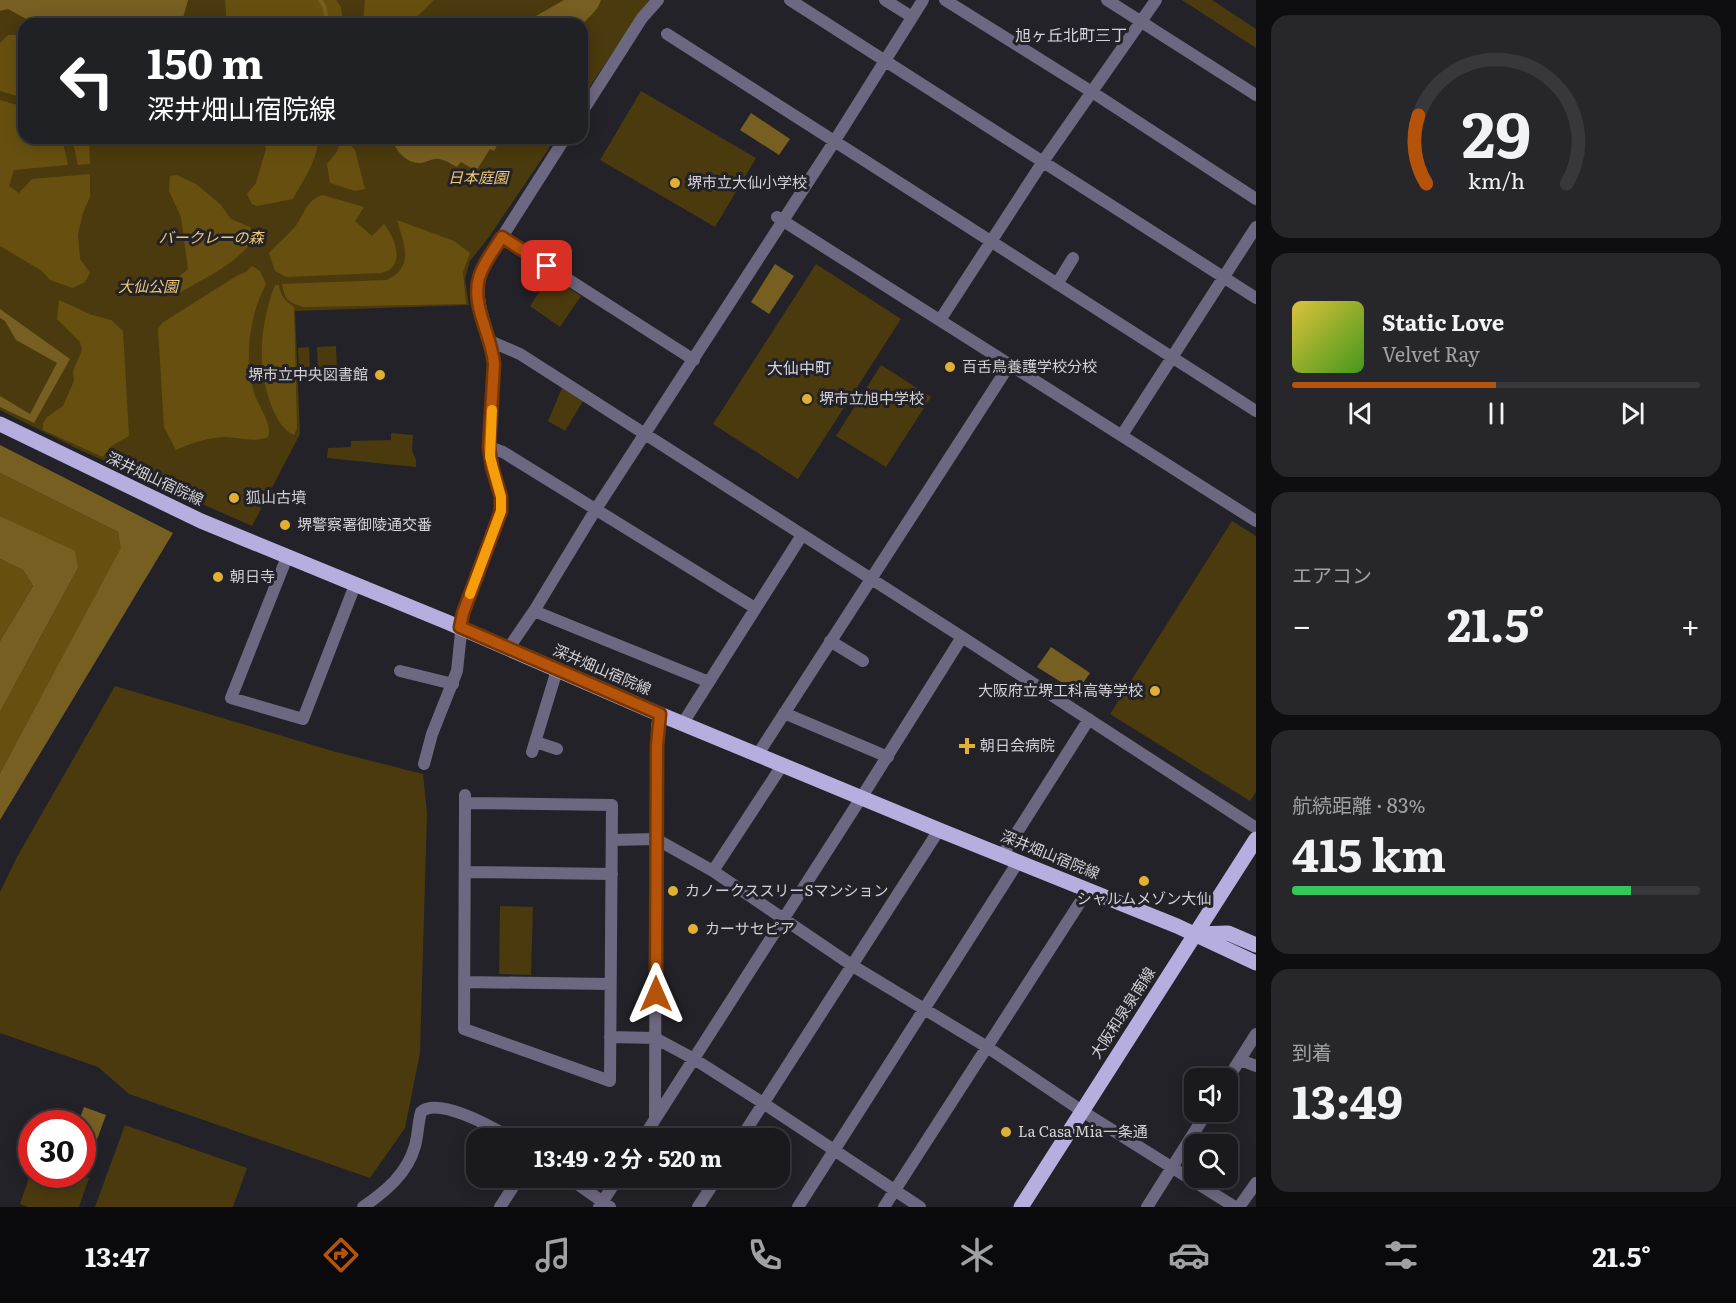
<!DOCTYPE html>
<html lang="ja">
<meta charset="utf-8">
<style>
body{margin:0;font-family:Literata,"Noto Sans JP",serif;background:#27272b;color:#f1f3f6;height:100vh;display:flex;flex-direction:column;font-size:22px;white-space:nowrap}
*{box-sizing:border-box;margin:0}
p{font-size:20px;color:#9fa1a4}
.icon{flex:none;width:33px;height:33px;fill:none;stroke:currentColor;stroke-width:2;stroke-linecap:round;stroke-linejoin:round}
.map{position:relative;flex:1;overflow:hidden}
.drawer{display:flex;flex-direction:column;gap:15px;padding:15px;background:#0e0e10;width:480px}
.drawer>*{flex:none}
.banner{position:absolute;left:18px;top:18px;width:570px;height:126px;border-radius:18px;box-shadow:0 3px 15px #0003,0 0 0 2px #38383c;background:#202124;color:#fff;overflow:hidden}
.tools{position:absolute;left:1184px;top:1068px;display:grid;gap:12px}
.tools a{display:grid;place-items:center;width:54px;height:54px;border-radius:12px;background:#1a1a1e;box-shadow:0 3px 15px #0003,0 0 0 2px #38383c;font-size:30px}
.speed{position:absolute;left:18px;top:1110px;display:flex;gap:12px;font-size:30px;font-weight:700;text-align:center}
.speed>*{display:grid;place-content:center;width:78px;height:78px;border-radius:50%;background:#1a1a1e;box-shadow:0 3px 15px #0003,0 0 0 2px #38383c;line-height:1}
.speed .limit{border:9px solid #d22;background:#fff;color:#111}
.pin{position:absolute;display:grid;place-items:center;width:51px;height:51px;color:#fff;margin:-26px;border-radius:12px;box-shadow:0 3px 9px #0006}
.me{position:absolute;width:66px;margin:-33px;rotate:0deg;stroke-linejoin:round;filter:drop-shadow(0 0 4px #0008)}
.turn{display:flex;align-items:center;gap:21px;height:126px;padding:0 30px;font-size:27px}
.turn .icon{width:78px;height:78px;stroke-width:2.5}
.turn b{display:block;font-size:42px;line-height:51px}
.big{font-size:45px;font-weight:700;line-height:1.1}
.drawer .widget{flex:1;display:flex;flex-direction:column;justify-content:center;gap:9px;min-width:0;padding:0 21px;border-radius:18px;background:#27272b}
.drawer .dial{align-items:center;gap:0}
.dial svg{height:156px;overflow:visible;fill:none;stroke:#38383c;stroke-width:7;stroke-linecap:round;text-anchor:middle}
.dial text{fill:#f1f3f6;stroke:none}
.song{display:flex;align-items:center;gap:18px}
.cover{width:72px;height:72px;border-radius:9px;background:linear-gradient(135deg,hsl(50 70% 55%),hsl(100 70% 35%))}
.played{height:6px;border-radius:3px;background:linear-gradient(90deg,#b45309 50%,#38383c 50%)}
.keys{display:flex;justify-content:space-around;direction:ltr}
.heat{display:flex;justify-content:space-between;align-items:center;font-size:33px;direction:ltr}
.charge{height:9px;border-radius:4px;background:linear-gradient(90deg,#34c759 83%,#38383c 0)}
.trip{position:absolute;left:466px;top:1128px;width:324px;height:60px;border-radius:18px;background:#1a1a1e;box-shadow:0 3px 15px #0003,0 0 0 2px #38383c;font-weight:700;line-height:60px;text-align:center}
.tabs{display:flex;height:96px;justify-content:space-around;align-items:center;background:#0a0a0c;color:#9fa1a4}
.tabs .icon{width:42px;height:42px}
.tabs .on{color:#b45309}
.tabs b{font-size:27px;color:#f1f3f6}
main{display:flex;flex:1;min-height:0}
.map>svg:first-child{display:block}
.green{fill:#4b3a0d}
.forest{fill:#67500f}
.water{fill:#775f22}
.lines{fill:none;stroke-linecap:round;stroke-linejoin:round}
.stream{stroke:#775f22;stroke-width:4}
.minor{stroke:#6d6881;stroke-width:12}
.major{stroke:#b7aee0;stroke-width:15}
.route-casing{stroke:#753606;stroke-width:15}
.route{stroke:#b45309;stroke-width:10}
.slow{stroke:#f59e0b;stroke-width:10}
.poi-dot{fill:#dfb034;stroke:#232228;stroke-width:2}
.labels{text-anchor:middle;stroke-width:6;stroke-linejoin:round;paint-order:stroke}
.park-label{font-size:15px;font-style:italic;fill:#efc973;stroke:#232228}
.poi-label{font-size:15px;fill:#d2d1d5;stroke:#232228;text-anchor:start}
.street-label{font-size:15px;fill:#d2d1d5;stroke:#232228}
.neighbourhood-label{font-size:16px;fill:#d6d4dc;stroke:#232228}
</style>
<main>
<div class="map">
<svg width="1256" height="1207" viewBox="0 0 1256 1207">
<rect width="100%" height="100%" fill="#232228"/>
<path class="green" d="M0,0h651l-14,17 -55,81v-74h-558v114h532l-67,99 -19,24 -5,18 4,26 -174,6 5,123 -48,92 -172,-76 -80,-40z
M1182,0h30l44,29v19z
M641,91l115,67 -41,69 -115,-67z
M816,264l85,55 -103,160 -85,-55z
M550,276l31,20 -21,31 -30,-21z
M336,346l1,23h-19l-1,-22z
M309,347l1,22 -11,1 -1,-22z
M881,365l50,32 -45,70 -50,-31z
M562,388l21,13 -18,30 -17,-10z
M391,433l22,2 -1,15 4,10v7l-89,-9 1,-10 23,-1v-6l40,-1z
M1232,521l24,15v256l-6,9 -140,-87z
M115,686l221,66 87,22 4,39 -7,240 -15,75 -35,50 -241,-84 -31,-27 -98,-34v-141l17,-35z
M500,906l33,1 -2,68 -32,-1z
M125,1125l122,43 -14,39h-138z
M31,1172l1,2 47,1 10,3 -10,29h-51l-8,-3z"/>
<path class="forest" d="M225,0h111l5,7 2,17h-116z
M365,0h69l-25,24h-46z
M8,35h7l9,7v56l-24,-7v-48z
M0,100l24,7v31h38l6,27 -54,5 -5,16 10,7 13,-14 58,-5v23l-7,16 -5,21 2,25 10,14 -5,9 -12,6 -23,-8 -8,-9 -42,-25z
M72,138h17l1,26 -12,1z
M262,138h55c4,17 -16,46 -24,61l-36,7 -5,-2 -5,-10 9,-11 10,-34z
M346,140l9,10 10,39 -10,2 -25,-8 -3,-19 9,-11 5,-12z
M177,175l19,9 25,21 10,14 19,8 5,10c-16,27 -55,43 -81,59l-6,-2 -2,-6 22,-19 -7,-52 -12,-26 1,-15z
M322,195l42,12 -9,14 17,15 12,-12c11,14 23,43 -3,49l-95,4 -11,-6 -6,-18c9,-10 20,-18 28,-29 8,-12 10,-24 25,-29z
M397,220l57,21 16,12 -7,19 3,32 -163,3c-15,-5 -18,-7 -21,-23l105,-4c28,-14 17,-35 10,-60z
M252,266l8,5 6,13c-17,32 -22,74 -12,109 4,13 19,31 14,44 -13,6 -30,0 -44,0 -17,1 -33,6 -48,13l-12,-23 -6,-98 4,-6 76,-48 8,-3z
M275,285h4c1,10 6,16 15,22l3,121 -3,7c-12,-5 -17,-17 -22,-28 -16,-40 -12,-82 3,-122z
M59,300l33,15 19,5 12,11 6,105 -19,11 -7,10 -60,-27v-7l4,-6 16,-11 11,-25 -1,-10 9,-21 -2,-8 -23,-23z
M0,473l118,59 4,16 -122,225v-61l78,-144 -48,-37 -30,-15z
M0,559l23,11 10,16 -33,55z"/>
<path class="water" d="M0,0h188l-5,18 -5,1 -2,5h-141l-27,-15 -8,2z
M564,0h37c-3,11 -12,16 -19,25l-60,-1z
M751,113l39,26 -11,16 -39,-25z
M391,138h110l-7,13 -4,-2 -14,22 -15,-9 -4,5c-6,-3 -11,-7 -18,-8 -7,-1 -13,4 -19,4 -15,0 -24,-13 -29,-25z
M775,264l19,12 -25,38 -18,-12z
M0,309l70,50 -36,64 -34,-16v-11l30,18 27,-51 -41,-23 -11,-19 -5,-3z
M0,445l173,88 -173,287v-47l121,-225 -3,-16 -118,-59z
M0,516l75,35 3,17 -78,144v-71l33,-55 -10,-16 -23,-11z
M1051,647l39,26 -13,19 -40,-25z
M84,1107l22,8 -15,41 -8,-3 -1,-29 -4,-1z"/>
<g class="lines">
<path class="stream" d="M320,0l4,6 4,18"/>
<path class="minor" d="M790,0l466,298
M885,0l27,17
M945,0l147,92 164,107
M1107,0l149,95
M667,34l589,377
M582,112l60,-94 16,-18
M777,217l479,304
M502,237l192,123
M1057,284l16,-26
M940,320l102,-157 114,-163
M490,341l30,13 442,283 294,191
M1122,435l134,-208
M489,447l14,5 252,156
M287,557l-56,141 72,21 52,-134
M534,611l175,71
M830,641l33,20
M508,649l26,-38 62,-102 238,-367 89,-142
M400,671l53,13
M784,713l104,44
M683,723l119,-188
M536,742l21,7
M532,752l25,-82
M758,754l252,-390
M424,764l8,-30 25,-63 6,-58 38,-102v-14l-9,-30 -3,-20 5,-83c-3,-35 -24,-61 -11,-97l82,-129
M465,803l147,2 -2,276 -146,-52 1,-226v-8
M612,840l44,-1 57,32 140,95 134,81 95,64 153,96
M1002,856l87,-137
M713,871l70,-107
M465,872l147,2
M464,982l146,2
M610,1037l45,1 39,21 69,44 157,104
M1240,1060l16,6
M1227,1080l29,-46
M655,1118l1,-330 1,-63 3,-11
M643,1138l225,-351 94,-150
M741,1138l198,-308
M569,1178l41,29
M363,1207c23,-16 44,-33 52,-61 3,-11 3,-23 6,-34 17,-16 73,16 90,26
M500,1207l19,-29
M599,1207l19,-29
M698,1207l19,-29
M798,1207l220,-345
M884,1207l204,-317
M1147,1207l60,-95
M1239,1207l17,-24"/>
<path class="major" d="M0,424l201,97 246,101 205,89 292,121 233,94 79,37
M1196,934l32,-1 28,12
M1021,1207l235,-368"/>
</g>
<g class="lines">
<defs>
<path id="route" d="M547,266l-45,-29c-8,13 -19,26 -23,41 -8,28 13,58 15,86l-5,83 3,20 9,30v14l-38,102 -3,14 200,87 -3,32 -1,248"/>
</defs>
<use href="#route" class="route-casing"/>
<use href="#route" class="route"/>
<path class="slow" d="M470,594l31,-83v-14l-11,-40 2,-47"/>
</g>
<g class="poi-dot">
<circle cx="675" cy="183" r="6"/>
<circle cx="950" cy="367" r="6"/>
<circle cx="380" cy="375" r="6"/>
<circle cx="807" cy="399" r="6"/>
<circle cx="234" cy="498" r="6"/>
<circle cx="285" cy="525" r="6"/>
<circle cx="218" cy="577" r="6"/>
<circle cx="1155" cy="691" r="6"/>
<path d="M964 737h6v6h6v6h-6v6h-6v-6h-6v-6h6z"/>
<circle cx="1144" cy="881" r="6"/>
<circle cx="673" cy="891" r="6"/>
<circle cx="693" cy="929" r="6"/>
<circle cx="1006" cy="1132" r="6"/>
</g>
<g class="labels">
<g class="park-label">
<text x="478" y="183">日本庭園</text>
<text x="211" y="243">バークレーの森</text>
<text x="148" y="292">大仙公園</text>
</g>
<g class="poi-label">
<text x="687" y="188">堺市立大仙小学校</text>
<text x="962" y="372">百舌鳥養護学校分校</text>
<text x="368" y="380" text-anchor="end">堺市立中央図書館</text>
<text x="819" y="404">堺市立旭中学校</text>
<text x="246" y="503">狐山古墳</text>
<text x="297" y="530">堺警察署御陵通交番</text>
<text x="230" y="582">朝日寺</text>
<text x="1143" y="696" text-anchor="end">大阪府立堺工科高等学校</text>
<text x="980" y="751">朝日会病院</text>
<text x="685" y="896">カノークススリーSマンション</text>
<text x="1144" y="904" text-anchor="middle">シャルムメゾン大仙</text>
<text x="705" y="934">カーサセピア</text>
<text x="1018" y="1137">La Casa Mia一条通</text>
</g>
<g class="street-label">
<text transform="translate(155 479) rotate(25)" y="5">深井畑山宿院線</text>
<text transform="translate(602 670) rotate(23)" y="5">深井畑山宿院線</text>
<text transform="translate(1050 855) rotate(22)" y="5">深井畑山宿院線</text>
<text transform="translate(1123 1013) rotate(-57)" y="5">大阪和泉泉南線</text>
</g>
<g class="neighbourhood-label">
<text x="1071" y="41">旭ヶ丘北町三丁</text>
<text x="799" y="374">大仙中町</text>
</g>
</g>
</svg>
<div class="tools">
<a><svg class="icon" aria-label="sound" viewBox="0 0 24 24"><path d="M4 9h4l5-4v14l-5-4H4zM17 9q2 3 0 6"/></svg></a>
<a><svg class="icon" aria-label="search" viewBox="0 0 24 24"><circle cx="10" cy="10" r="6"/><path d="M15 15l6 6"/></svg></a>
</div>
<div class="speed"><div class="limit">30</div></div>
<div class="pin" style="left:547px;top:266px;background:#d93025"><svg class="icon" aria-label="arrive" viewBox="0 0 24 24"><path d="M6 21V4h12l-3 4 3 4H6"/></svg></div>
<svg class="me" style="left:656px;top:994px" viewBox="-20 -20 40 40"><path d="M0-17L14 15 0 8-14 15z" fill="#b45309" stroke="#fff" stroke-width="4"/></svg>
<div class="trip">13:49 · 2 分 · 520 m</div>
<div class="banner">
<div class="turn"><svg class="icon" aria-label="left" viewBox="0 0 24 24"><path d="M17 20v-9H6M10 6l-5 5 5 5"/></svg><div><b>150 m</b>深井畑山宿院線</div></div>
</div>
</div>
<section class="drawer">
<div class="widget dial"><svg viewBox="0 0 100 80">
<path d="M14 69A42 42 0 1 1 86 69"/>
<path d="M14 69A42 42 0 0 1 10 34" stroke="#b45309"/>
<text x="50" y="56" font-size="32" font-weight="700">29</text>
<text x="50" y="72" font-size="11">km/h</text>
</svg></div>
<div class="widget">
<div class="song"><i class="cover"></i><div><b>Static Love</b><p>Velvet Ray</p></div></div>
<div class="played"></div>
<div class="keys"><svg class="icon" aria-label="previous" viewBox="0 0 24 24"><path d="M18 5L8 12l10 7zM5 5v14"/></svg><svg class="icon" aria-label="pause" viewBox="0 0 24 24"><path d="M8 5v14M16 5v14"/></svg><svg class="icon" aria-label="next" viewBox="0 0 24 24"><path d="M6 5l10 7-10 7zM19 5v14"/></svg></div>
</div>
<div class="widget"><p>エアコン</p>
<div class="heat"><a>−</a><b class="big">21.5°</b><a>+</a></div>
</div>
<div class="widget"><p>航続距離 · 83%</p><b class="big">415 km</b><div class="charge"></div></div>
<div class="widget"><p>到着</p><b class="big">13:49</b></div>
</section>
</main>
<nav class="tabs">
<b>13:47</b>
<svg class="icon on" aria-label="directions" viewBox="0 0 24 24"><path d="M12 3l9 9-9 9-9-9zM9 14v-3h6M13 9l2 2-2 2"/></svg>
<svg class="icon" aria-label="music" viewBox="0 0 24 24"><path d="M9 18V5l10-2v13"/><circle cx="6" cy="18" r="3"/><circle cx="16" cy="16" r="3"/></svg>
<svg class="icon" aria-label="phone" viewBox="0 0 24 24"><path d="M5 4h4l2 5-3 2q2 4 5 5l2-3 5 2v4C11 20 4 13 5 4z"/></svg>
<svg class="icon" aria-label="climate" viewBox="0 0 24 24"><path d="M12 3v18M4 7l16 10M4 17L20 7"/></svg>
<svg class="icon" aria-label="car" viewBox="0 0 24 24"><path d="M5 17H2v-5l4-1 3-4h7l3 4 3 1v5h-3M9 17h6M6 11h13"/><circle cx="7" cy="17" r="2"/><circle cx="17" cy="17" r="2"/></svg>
<svg class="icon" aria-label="filters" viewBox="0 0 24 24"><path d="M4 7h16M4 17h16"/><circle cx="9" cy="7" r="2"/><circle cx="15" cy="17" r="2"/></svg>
<b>21.5°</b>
</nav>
